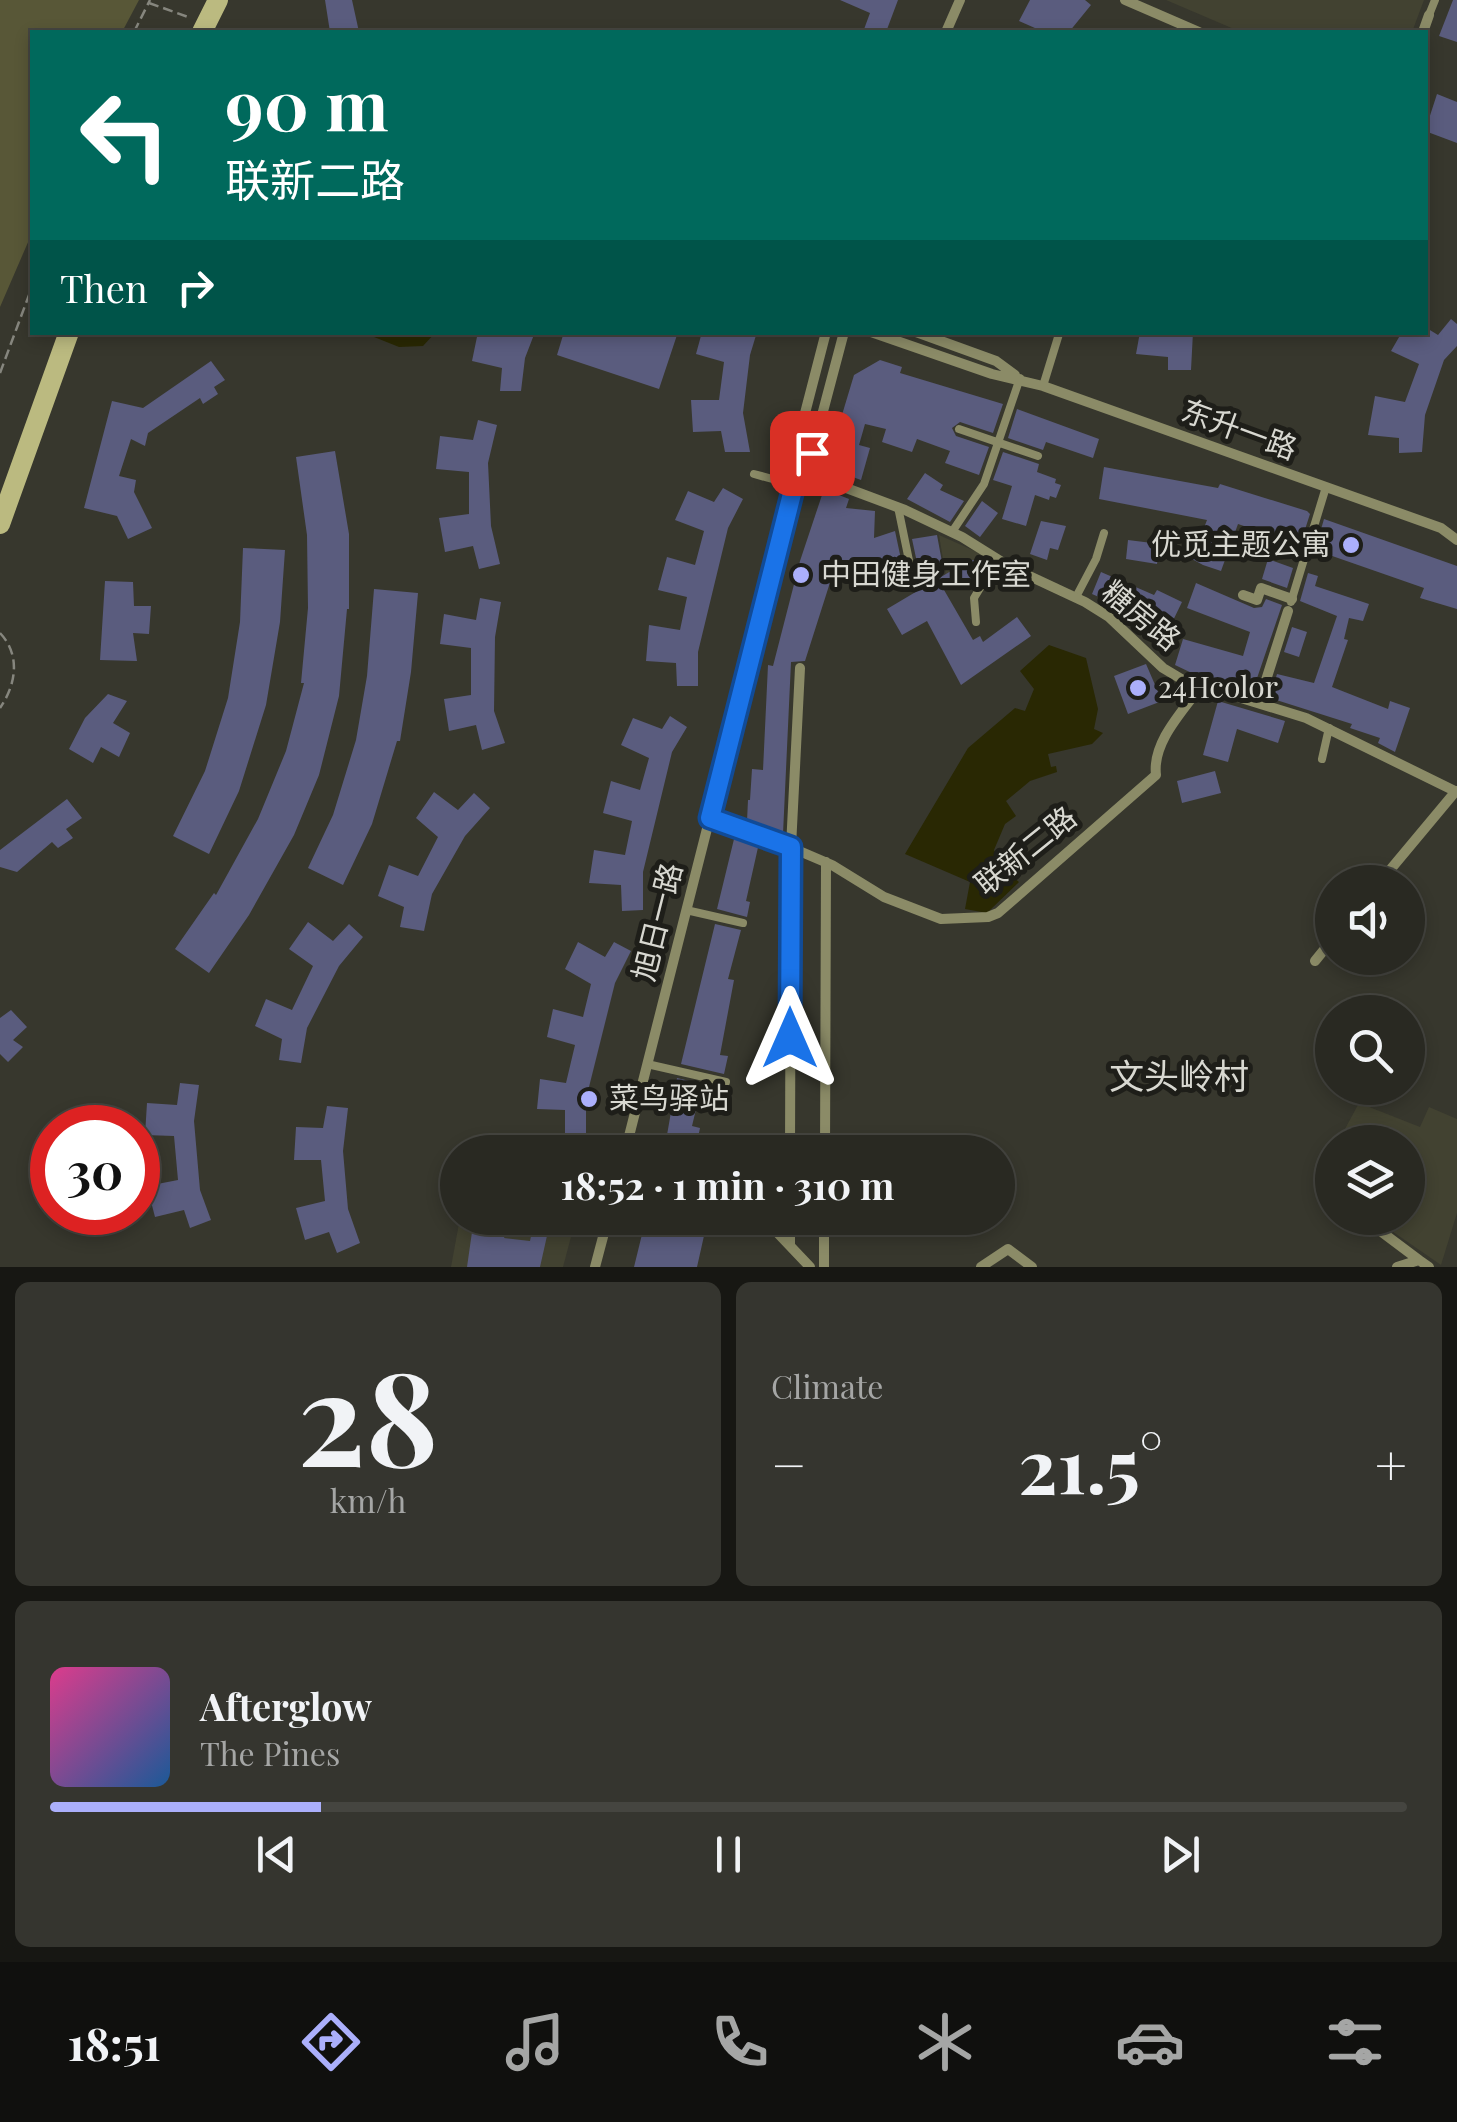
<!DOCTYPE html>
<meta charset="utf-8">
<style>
body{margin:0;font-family:"Playfair Display","Noto Sans SC",serif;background:#35352f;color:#f1f3f6;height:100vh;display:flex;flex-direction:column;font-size:38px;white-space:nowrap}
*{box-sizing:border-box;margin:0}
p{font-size:32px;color:#a5a6a5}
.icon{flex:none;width:55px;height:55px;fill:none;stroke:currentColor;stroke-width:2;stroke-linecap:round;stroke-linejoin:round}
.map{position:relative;height:1267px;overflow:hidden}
.drawer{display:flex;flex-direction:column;gap:15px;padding:15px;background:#171713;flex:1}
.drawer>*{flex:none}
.hud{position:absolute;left:30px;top:30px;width:1398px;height:305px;border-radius:0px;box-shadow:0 5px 15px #0003,0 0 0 2px #454540;background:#00695c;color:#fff;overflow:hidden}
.tools{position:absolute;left:1315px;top:865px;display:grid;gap:20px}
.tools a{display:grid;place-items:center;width:110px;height:110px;border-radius:50%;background:#292922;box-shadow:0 5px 15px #0003,0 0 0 2px #454540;font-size:50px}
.speed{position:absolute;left:30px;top:1105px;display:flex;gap:20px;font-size:50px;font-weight:700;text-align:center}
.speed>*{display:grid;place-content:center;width:130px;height:130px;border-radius:50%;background:#292922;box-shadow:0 5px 15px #0003,0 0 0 2px #454540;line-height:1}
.speed .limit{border:15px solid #d22;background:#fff;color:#111}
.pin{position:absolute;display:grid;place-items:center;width:85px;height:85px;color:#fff;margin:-42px;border-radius:20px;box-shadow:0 5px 15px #0006}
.me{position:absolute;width:110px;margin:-55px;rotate:0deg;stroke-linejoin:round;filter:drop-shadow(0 0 8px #0008)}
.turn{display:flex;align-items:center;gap:35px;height:210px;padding:0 30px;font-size:45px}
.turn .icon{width:130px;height:130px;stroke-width:2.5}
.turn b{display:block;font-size:70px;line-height:85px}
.then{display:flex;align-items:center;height:95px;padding:0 30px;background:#0003;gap:20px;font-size:38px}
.big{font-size:75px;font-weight:700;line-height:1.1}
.drawer .widget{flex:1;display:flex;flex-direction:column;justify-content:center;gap:15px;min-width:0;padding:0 35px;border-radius:15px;background:#35352f}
.drawer .dial{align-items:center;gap:0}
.dial b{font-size:130px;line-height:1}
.song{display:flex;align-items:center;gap:30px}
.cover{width:120px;height:120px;border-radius:15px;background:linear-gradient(135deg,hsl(330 70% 55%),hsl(210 70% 35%))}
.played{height:10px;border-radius:5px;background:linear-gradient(90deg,#abaffb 20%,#454540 20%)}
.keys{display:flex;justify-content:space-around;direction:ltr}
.heat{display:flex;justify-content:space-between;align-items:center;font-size:55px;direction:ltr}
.drawer .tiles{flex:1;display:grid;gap:15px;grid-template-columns:1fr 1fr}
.widget:last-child{grid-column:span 2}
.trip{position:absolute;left:440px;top:1135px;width:575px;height:100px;border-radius:50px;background:#292922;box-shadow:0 5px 15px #0003,0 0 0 2px #454540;font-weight:700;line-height:100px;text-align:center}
.tabs{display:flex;height:160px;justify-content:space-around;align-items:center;background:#10100e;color:#a5a6a5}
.tabs .icon{width:70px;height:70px}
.tabs .current{color:#abaffb}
.tabs b{font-size:45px;color:#f1f3f6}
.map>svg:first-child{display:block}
.built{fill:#424231}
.green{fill:#585737}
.water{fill:#292803}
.building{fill:#5a5c7e}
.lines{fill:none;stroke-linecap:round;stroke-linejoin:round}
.path{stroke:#86867e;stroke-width:2.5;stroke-dasharray:10 5;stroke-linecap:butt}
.service{stroke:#8b8b67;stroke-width:8}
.minor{stroke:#8b8b67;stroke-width:10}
.secondary{stroke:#bbba80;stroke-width:20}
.route-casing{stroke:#114b97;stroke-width:25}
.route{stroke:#1a73e8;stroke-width:18}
.poi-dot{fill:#abaffb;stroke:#1e1e19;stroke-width:4}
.labels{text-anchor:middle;stroke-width:10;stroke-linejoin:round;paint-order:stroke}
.street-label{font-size:30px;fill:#d8d8d1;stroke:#1e1e19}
.poi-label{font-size:30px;fill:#d8d8d1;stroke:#1e1e19;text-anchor:start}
.quarter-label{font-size:35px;fill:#d8d8d1;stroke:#1e1e19}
</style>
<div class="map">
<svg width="1457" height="1267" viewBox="0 0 1457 1267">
<rect width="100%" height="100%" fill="#37372d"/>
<path class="built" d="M1166,0h258l-12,32h-171z
M939,535l38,17 11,10 -13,23 -30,-2 1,-24h-3z
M1359,1103l61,24 9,-20 28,12v94l-16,52 -68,-47h35v-76h-70z
M460,1218h116l-13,49h-112z"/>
<path class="green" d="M0,0h139l-17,32h-90v201l-32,74z"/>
<path class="water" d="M364,333h71l-12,13 -24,1z
M1049,645l37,13 12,51 -4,20 9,4 -11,11 -44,10 3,13 5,-1 1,6 -27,9 -24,20 10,15 -11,8 -11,26 10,20 15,12 -32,31 -22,-4 5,-27 -65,-28 63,-106 47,-40 10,3 9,-22 -14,-18z"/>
<path class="building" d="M325,0h27l7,32h-29z
M840,0h58l-12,32h-23l7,-19z
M1030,0h55l6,5 -22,27h-25l-25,-11z
M1453,0h4v42l-18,-6z
M1437,94l20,8v41l-32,-12z
M1451,319l6,5v22l-13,14 -19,55 -3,37 -23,1v-15l-31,-3 7,-39 30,6 14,-38 -28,-13 11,-19h23v-5l13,8z
M478,332l32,5 2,-5h23l-10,26 -4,33h-21l2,-23 -30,-7z
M564,332h114l-19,57 -102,-34z
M702,332h55l-7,23 -7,58 7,39h-25l-4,-21 -28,1 -2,-32h28l5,-38 -28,-8z
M1140,332h53l-2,38h-23v-13l-32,-3z
M880,360l22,7 -2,6 103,31 -10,29 -33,-11 -8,6 4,8 33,11 -10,28 -34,-12 5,-12 -33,-12 -5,13 -30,-10 4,-13 -21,-5 -6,21 11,3 -9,32 -14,-5 -1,3 -20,-10 28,-93z
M211,361l14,19 -11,7 4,7 -15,10 -3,-6 -52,35 -3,13 -14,-7 -12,37 17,4 -2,12 18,36 -24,11 -11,-23 -33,-8 28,-107 31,7z
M1017,409l82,30 -6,19 -47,-16 -3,8 -35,-12z
M478,420l19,5 -9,38 3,63 9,38 -21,5 -6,-23 -28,6 -6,-34 30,-4v-42l-33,-3 4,-33 33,4z
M335,451l14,83v75h-2l-8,87 -20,79 -25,60 -45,80 -40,58 -34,-24 39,-56 2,2 42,-76 28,-68 18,-68h-3l7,-75 -1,-73 -11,-78z
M1003,452l36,12 -2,8 19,7 -1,4 6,2 -5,13 -6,-2 -1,4 -14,-5 -9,31 -24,-7 10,-33 -19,-6z
M1104,467l114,21 2,-4 87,27 3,3 -10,31 -62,-21 -17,47 -18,-6 -11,-6 15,-39 -108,-21z
M925,473l18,12 -3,5 24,11 -14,21 -43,-23z
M723,488l20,11 -15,29 -30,124v34h-21l-1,-23 -30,-2 3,-36 31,5 7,-33 -29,-7 9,-33 28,8 9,-34 -29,-11 13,-29 26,11z
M824,489l25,10 -3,9 29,3 -1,27 21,-7 10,47 -19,9 -11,-23 -31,9 -10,-3 -29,91 -14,1 -8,172 -36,-13 1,-21h2l2,-31 11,1 5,-105 5,1 27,-105z
M982,501l16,12 -18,24 -15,-11z
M1324,519l133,47v43l-37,-11 4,-10 -109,-38z
M1041,521l25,5 -8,24 -8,-2 -3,12 -17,-6z
M937,535l5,27 -23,10 -7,-33z
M1128,540l32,4 -3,20 -31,-5z
M243,548l42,2 -5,72 -14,83 -27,86 -30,63 -36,-18 32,-65 23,-73 12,-76z
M945,559l29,1 -1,25 -33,-2 33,57 7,-4 3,6 34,-25 14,19 -70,49 -34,-64 -25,14 -15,-26 64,-38z
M1268,559l25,9 -6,20 -25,-9z
M1101,572l53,23 3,-5 25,12 -16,33 -25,-13 3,-5 -52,-23z
M1308,573l10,3 -3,10 54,18 -6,17 -14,-3 -5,21 4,1 -16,47 56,22 2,-8 20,7 -15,44 -17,-9 2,-5 -30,-10 2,-4 -82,-26 7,-24 37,9 23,-67 -37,-15z
M105,581l28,1 1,24h17l-2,28 -16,-1 4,28 -37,-1z
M1196,583l58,25 8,-1 4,-8 16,6 -28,82 -24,-9 -2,5 -31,-11 -1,3 -21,-10 8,-26 60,17 7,-24 -63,-24z
M374,589l44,4 -7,79 -11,69h-3l-25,83 -29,61 -35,-17 25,-53 23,-75 11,-64z
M480,598l21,4 -6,35 -1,74 11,32 -23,7 -6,-25 -27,6 -5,-32 27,-4v-47l-31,-4 4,-30 32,6z
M1292,627l15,5 -8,25 -15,-5z
M1146,664l16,37 -34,13 -14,-38z
M108,694l19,7 -14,22 17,10 -11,24 -18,-10 -8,16 -24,-14 16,-31z
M1218,701l67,20 -7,22 -41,-14 -9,33 -25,-7z
M670,716l17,11 -15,25 -29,120v38l-21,1 -1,-26 -32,-2 5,-33 31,5 7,-34 -29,-8 8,-32 29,9 9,-32 -28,-13 12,-27 29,11z
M1215,771l6,22 -39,10 -5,-22z
M434,792l24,18 16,-17 16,15 -25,28 -33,58 -8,37 -24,-4 4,-20 -26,-11 11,-31 29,11 20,-39 -22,-19z
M67,799l15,19 -16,11 7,9 -15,10 -6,-6 -35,30 -17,-5v-17z
M735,835l24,8 -13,58 4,1 -3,15 -30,-8z
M308,922l25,19 16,-17 14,13 -24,29 -32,62 -6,35 -22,-3 3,-21 -27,-13 11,-27 26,11 21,-44 -24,-17z
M715,924l26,6 -13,49 6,1 -14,75 8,1 -4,18 -43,-10z
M578,942l27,15 9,-15 17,9 -16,32 -29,116v35h-21v-24l-28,-1 3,-30 26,4 9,-38 -28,-8 6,-28 30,8 8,-33 -26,-15z
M11,1010l16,17 -14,13 10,7 -15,15 -8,-8v-36z
M677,1078l29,7 -4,17 -4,-1 -6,25 8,2 -5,24h-31z
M180,1083l19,2 -5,36 6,69 11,30 -21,8 -6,-18 -29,7 -8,-31 31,-6 -4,-44 -29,-1 2,-32 30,2z
M327,1106l21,2 -5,43 5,58 12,34 -23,10 -8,-21 -24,8 -9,-32 29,-7 -4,-41h-27l2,-33 27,1z
M474,1218h38l-8,20 26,3 5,-23h16l-11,49h-73z
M646,1218h62l-11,49h-63z"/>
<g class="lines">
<path class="path" d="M149,3l42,15
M134,32l16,-32
M0,373l32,-86
M0,633c21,22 16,52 0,75"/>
<path class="service" d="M1429,15l6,-15
M1043,386l16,-52
M959,429l79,27
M754,474l40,11
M898,507l14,68
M952,532l32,-48 36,-106
M1076,597l20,-38 8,-26
M1291,602l35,-115
M976,622l-2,-24 23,-38
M1322,759l7,-31
M686,910l57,13
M647,1064l79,18"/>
<path class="minor" d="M1125,0l74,32
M946,32l14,-32
M1423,32l6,-17
M871,332l121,42 51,12 398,142 16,12
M916,332l80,29 19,14
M798,470l107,40 57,27 48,30 75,35 24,15 54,51 20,12 123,38 151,74
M799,470l13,-17 32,-121
M1243,595l14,5 4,-12 31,11
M1259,702l29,-91
M710,818l52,17 70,30 52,32 57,22 47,-2 10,-4 158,-138c-4,-33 27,-64 45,-89
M1380,882l76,-91
M1315,961l17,-21
M625,1152l173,-682 -2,-22 30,-116
M790,1152l1,-305 9,-179
M825,1152l1,-290
M730,1218l43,10 37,39
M1363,1218l56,42
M790,1246v-28
M595,1267l13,-49
M824,1267v-49
M981,1267l27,-18 24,18
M1397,1267l22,-7 10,7"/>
<path class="secondary" d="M202,32l16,-32
M0,524l69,-192"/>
</g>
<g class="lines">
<defs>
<path id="route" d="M790,1038l1,-191 -81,-29 88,-348 14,-17"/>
</defs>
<use href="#route" class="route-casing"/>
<use href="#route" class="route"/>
</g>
<g class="poi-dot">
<circle cx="1351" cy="545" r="10"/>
<circle cx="801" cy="575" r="10"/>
<circle cx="1138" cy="688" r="10"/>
<circle cx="589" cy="1099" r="10"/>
</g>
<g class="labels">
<g class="street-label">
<text transform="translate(1239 430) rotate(20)" y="10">东升一路</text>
<text transform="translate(1141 616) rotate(39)" y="10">糖房路</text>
<text transform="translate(1026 851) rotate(-39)" y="10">联新二路</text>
<text transform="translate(658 922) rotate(-76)" y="10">旭日一路</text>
</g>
<g class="poi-label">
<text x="1331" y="555" text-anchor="end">优觅主题公寓</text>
<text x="821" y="585">中田健身工作室</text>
<text x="1158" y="698">24Hcolor</text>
<text x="609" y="1109">菜鸟驿站</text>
</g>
<g class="quarter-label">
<text x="1179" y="1089">文头岭村</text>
</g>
</g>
</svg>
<div class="tools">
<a><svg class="icon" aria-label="sound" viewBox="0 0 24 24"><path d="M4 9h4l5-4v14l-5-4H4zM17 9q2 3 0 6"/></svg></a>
<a><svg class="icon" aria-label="search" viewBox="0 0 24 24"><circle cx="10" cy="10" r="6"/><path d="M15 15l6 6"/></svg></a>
<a><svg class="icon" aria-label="layers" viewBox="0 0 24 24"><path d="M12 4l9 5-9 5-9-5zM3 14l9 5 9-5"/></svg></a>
</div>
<div class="speed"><div class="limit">30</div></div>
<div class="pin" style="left:812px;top:453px;background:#d93025"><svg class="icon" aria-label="arrive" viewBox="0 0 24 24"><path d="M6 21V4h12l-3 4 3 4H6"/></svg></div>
<svg class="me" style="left:790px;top:1038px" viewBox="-20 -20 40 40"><path d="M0-17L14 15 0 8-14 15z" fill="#1a73e8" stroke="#fff" stroke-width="4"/></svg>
<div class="trip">18:52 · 1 min · 310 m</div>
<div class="hud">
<div class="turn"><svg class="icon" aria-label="left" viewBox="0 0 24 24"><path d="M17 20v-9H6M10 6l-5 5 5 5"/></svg><div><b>90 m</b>联新二路</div></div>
<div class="then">Then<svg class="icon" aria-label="right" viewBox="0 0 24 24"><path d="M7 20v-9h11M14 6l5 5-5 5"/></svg></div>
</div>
</div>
<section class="drawer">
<div class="tiles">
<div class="widget dial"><b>28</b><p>km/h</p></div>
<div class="widget"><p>Climate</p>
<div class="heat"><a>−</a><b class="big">21.5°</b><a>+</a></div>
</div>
<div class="widget">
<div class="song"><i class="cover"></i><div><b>Afterglow</b><p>The Pines</p></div></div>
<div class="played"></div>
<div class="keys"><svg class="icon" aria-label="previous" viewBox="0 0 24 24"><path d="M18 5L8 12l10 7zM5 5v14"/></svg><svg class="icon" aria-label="pause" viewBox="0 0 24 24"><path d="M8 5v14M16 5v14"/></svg><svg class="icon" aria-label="next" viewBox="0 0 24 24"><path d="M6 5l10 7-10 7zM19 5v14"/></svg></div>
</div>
</div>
</section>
<nav class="tabs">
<b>18:51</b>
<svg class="icon current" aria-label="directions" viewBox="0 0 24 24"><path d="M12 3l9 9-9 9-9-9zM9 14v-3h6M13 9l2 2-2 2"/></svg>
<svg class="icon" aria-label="music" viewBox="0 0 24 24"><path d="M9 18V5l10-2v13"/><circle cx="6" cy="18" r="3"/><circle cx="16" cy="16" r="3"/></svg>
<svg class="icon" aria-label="phone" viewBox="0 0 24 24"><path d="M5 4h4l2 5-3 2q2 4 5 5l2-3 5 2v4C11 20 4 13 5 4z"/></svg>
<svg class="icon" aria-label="climate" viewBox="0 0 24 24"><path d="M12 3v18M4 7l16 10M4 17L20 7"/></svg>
<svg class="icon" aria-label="car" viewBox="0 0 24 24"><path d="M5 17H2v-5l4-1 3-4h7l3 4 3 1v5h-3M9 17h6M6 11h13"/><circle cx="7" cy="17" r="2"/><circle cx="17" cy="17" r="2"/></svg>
<svg class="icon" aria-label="filters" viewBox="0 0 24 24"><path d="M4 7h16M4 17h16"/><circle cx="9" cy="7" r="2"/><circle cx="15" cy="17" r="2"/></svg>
</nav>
